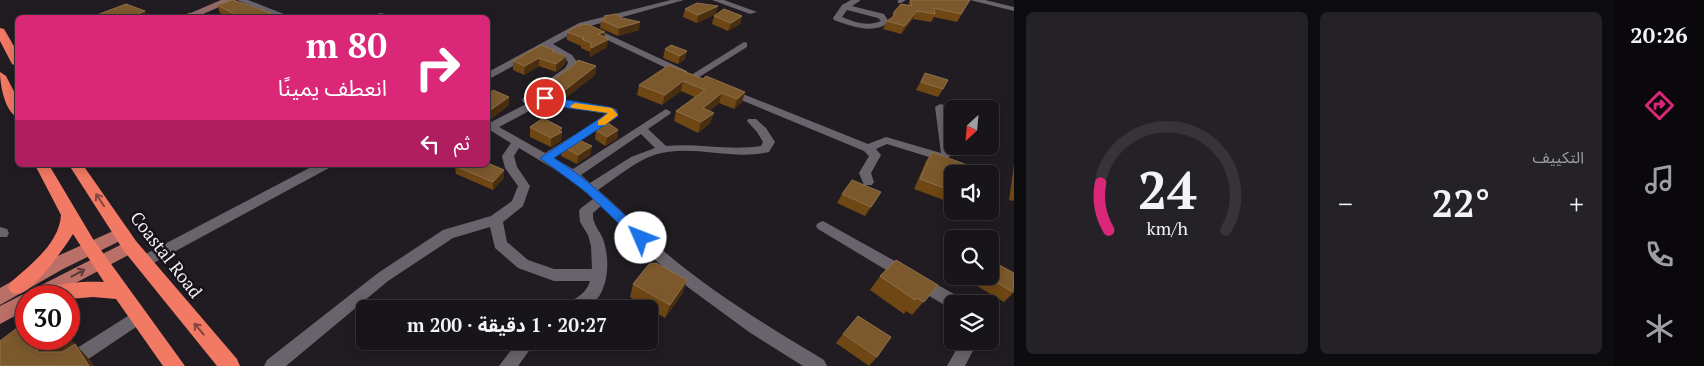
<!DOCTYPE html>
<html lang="ar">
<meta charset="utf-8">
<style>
body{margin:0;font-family:"PT Serif","Noto Sans Arabic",serif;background:#252227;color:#f1f3f6;direction:rtl;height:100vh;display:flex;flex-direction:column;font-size:19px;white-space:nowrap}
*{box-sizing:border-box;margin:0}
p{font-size:16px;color:#9f9fa2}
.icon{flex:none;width:28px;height:28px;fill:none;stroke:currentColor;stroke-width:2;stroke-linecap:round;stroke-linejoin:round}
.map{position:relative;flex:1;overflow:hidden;direction:ltr}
.side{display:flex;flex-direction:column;gap:12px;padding:12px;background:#0d0c0e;width:600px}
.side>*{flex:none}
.top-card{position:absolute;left:15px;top:15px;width:475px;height:152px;border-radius:8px;box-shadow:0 2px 12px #0003,0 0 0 1px #363439;direction:rtl;background:#db2777;color:#fff;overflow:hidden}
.needle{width:32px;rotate:206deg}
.tools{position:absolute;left:944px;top:100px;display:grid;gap:10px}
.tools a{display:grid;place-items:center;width:55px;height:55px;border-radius:8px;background:#18151a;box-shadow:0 2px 12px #0003,0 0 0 1px #363439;font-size:25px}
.speed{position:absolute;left:15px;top:285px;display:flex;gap:10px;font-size:25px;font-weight:700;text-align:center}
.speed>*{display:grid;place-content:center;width:65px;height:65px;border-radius:50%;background:#18151a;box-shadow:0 2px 12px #0003,0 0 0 1px #363439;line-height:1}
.speed .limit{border:8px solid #d22;background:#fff;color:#111}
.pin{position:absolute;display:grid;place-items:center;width:42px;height:42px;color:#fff;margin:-21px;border:2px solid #fff;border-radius:50%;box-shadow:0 1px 5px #0007}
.me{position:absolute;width:55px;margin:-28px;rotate:314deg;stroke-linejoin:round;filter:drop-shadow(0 0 4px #0008)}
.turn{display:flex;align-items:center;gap:18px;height:105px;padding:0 20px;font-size:22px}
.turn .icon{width:65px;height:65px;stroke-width:2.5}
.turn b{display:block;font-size:35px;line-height:42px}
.then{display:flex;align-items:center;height:48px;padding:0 20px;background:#0003;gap:10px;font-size:19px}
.big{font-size:38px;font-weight:700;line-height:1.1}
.side .card{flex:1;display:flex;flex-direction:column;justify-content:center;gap:8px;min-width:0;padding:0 18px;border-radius:8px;background:#252227}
.side .dial{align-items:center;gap:0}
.dial svg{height:130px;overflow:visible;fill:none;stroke:#363439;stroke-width:7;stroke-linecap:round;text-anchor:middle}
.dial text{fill:#f1f3f6;stroke:none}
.heat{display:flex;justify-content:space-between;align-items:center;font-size:28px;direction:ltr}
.side .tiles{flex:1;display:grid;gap:12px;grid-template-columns:repeat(2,1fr)}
.trip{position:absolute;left:356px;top:300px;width:302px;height:50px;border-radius:8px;background:#18151a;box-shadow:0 2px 12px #0003,0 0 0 1px #363439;font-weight:700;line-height:50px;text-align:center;direction:rtl}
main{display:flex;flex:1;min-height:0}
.tab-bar{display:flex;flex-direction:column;width:90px;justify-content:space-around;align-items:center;background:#0a080a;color:#9f9fa2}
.tab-bar .icon{width:35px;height:35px}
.tab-bar .on{color:#db2777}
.tab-bar b{font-size:22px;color:#f1f3f6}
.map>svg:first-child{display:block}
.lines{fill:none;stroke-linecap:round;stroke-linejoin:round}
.street{fill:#69636b;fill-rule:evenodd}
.secondary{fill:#926a69;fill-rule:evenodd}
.primary{fill:#bb7067;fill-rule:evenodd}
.highway{fill:#f27964;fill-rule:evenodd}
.wall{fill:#6e4715}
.shaded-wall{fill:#492e10}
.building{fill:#7c592d;stroke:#8e704c}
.oneway{stroke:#84463e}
.oneway2{stroke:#593838}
.route{fill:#1a73e8;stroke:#114b97}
.slow{fill:#f59e0b}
.labels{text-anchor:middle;stroke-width:5;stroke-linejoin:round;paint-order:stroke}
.street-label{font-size:18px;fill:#f1eef3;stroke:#171319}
</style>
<main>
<nav class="tab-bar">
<b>20:26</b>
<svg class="icon on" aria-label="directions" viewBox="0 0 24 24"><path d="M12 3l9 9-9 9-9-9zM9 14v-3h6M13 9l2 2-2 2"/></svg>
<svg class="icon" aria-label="music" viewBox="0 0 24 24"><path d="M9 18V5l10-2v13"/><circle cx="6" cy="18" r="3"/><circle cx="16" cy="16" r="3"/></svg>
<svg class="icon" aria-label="phone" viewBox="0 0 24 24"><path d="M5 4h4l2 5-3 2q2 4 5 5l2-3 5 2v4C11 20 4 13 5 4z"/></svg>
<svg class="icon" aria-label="climate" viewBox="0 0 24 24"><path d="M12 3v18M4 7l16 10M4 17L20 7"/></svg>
</nav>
<section class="side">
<div class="tiles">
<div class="card"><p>التكييف</p>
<div class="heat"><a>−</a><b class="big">22°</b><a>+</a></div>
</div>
<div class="card dial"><svg viewBox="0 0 100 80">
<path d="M14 69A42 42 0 1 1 86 69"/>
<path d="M14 69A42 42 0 0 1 9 40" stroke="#db2777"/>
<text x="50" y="56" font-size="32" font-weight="700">24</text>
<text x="50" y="72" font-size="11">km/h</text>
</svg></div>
</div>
</section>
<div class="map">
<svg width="1014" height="366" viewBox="0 0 1014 366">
<rect width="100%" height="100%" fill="#201c22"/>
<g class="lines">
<path class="street" d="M237,0h11l46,18h-13z
M671,0h13l-94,26 97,45v4h-6l-99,-47 -29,16 19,11 6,8 -6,9 -37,27 10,-4 24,7 44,6 4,2 1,5 -64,43 19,11 93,-60 5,3 -1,2 -22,15 18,17c32,-3 63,5 95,0l2,-4 -6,-10 -10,-11 1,-2h8l10,9 9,14 -6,10c-38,9 -78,-9 -115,3 -20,7 -38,23 -56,35 22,18 40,39 62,58 50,43 107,78 164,112l3,6h-24l-54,-34 -60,-44 -40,-33 -48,-49 -8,7v4c1,9 7,14 10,22 8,23 6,55 -16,70h-22c6,-12 20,-11 25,-28h-36l-36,-13 -23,-20 -5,-21 -37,11 -65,43 -102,85h-22l3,-6 111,-87 65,-43 48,-14 21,-15 6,-15 -13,-18 -3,-12 9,-13 -23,-14v-7h3l37,-19 -5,-1 -1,-2 1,-2 42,-30 3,-5 -2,-4 -20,-11 -55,30 -3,1v-7l91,-49zM546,102l22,6 40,6 -63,39 -46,-26zM641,134l14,14 -24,9 -41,26 -9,-8zM519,148l50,30 24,21 -12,9 -2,3 1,11 8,13 3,11 1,23h-38l-26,-9 -21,-18 -4,-20 20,-16 7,-20 -13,-19 -3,-11z
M712,0h12l33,12 -7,2z
M851,0h10l-9,6 32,8 5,8c-15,13 -38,4 -55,-2l-1,-2 9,-13zM847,10l31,8 3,3c-13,6 -27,1 -39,-4z
M898,0h8l-5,3h-3z
M970,0h15l29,7v4z
M380,13l18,3 1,2h-33z
M744,42l3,1v4l-51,32h-6l-2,-2z
M728,88l140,56 18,-7 55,16 -6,-46 5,-3 4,1 10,49 -12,7 -55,-17 -11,5 5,6 -10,18 3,9 -2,3h-8l-5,-12 10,-17 -5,-5 -140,-58v-4z
M315,165h16l-2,3 -181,98 -5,2 -5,-2 -2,-4 2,-4z
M823,221l140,78 2,5h-13l-1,5 -133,-80 -2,-3 2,-3z
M0,227l7,2 2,4 -2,4h-7z
M139,309l6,2 2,5 -2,5 -67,45h-23l3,-6z
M518,341h18l-18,25h-19z
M961,341h17l-13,25h-18z"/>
<path class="secondary" d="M221,0h14l-41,18h-15z"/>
<path class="primary" d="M122,227l6,2 2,4 -2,4 -65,32 -63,36v-17l51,-29z
M130,240l6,1 2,5 -2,5 -85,45h-25v14l-26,14v-18z"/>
<path class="highway" d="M0,28l4,1 14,24v14l-6,-3 -12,-23z
M0,72l6,4 12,23v18c-13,-4 -18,-33 -18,-45z
M35,165h14l44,74 92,127h-22l-47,-67 -23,-2 -24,2v-3h-35l2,-5c22,-8 46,-10 68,-9l-31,-48c-8,13 -40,59 -55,60 -2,0 -5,-1 -7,-2l-3,-5 3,-5c20,-18 48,-38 50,-67z
M69,165h14l53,76 101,118 3,7h-23l-93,-115z"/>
</g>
<path class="wall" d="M910,0h60l-13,22 -23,-5 -3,5 -18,-3 -12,15 -18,-5 4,-8 5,-4 2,-5 14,-7z
M217,5l56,13h-44l-9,-5z
M685,9l31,5 -19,9 -14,-6z
M604,16l35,14 -21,6 -18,-8 1,-8h3z
M714,16h28l-2,8 -12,7 -16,-7z
M567,32l38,5 2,10 -17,10v-5l-9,-4v-2l-14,-6z
M665,49l22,2 -2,8 -7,5 -15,-6z
M553,51l13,5 -1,8 -9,8 -17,-6 -15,9 -11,-5v-9z
M596,66l-1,9 -31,24 -17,-7 1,-9z
M925,73l18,16 -5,8 -22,-7z
M703,79l42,13 -3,10 -8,7 -15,-6 -10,8 5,2 -4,10 -12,10 -24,-12 2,-10 19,-14 -14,-6 -19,14 -25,-10 2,-10z
M488,90l21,15 -19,15 -2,-1z
M530,127l32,1 -1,13 -10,6 -21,-10z
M596,130h22l-1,9 -12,7 -10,-7z
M562,146h30l-2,9 -13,9 -16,-8z
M932,152l20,22v29l-38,-14 12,-28z
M1014,164v37l-5,-1z
M455,166l49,12 -11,12 -37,-16z
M881,192l-16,24 -28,-13 5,-9z
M880,276l58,9 -26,30 -6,-4 -2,3 -34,-24z
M990,276l24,16 -10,10 -42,-25z
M687,280l-5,14 -17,24 -35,-21 3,-13z
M843,334l34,23 -8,9 -33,-23z"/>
<path class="shaded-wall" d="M718,6l-2,8 -19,9 1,-8z
M145,11l3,7h-20z
M917,11l-4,8 -12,15 4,-8z
M271,13l2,5h-11z
M742,16l-2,8 -12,7 3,-8z
M640,22l-1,8 -21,6 1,-8z
M488,25h1v8l-1,1z
M605,32l-1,9 -6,-7z
M609,39l-2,8 -17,10 1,-9z
M687,51l-2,8 -7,5 2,-8z
M566,56l-1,8 -9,8v-8z
M539,58v8l-15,9 1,-9z
M596,66l-1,9 -31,24 1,-9z
M683,81l-2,10 -19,14 3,-10z
M745,92l-3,10 -8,7 3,-10z
M722,93l-3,10 -19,15 3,-10z
M509,97v8l-19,15 -1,-9z
M714,113l-4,10 -12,10 3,-11z
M562,128l-1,13 -10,6v-9z
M618,130l-1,9 -12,7 2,-9z
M592,146l-2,9 -13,9 1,-9z
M504,170v8l-11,12v-8z
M687,280l-5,14 -17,24 5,-13z
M69,337l21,23 4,6h-5l-32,-8 -20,-6 4,-9 6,-4h22z"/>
<path class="building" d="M232,0h1l38,13 -9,5h-20l-25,-13z
M910,0h60l-9,14 -27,-6 1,6 -18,-3 -12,15 -18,-5 7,-5v-4l7,-8 11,2z
M697,3l21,3 -20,9 -13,-6z
M126,4l19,7 -17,7 -5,-2 -4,2h-30z
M724,9l18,7 -11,7 -17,-7z
M190,13l11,5h-22z
M616,14l6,4 18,4 -21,6 -18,-8 5,-1 -2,-3z
M587,24l18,8 -7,2 11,5 -18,9v-5l-9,-4 2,-1 -17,-6 9,-6z
M541,45l13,5 -2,1 14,5 -10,8 -17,-6 -14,8 -12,-5z
M671,45l16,6 -7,5 -15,-7z
M578,60l18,6 -31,24 -17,-7 26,-18z
M669,65l34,14 3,-3 39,16 -8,7 -15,-6 -19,15 11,5 -13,9 -25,-11 29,-21 -22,-9 -18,14 -26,-10z
M925,73l23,7 -5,9 -22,-7z
M488,90l3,2 2,-2 16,7 -20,14 -1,-1z
M543,118l19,10 -3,3 3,1 -11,6 -21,-11z
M607,122l11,8 -11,7 -11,-7z
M575,138l17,8 -14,9 -16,-9z
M932,152l38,14 -3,8h-15v17l-32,-12z
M488,163l16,7 -11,12 -38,-16 1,-1h32z
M852,180l29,12 -10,15 -29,-13z
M896,260l42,25 -14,17 -7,-4 -2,2 -35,-24z
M990,260l24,13 -1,19 -27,-16h4z
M656,263l31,17 -17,25 -37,-21 16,-20z
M858,316l33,21 -14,20 -34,-23z
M26,321v18h21l-6,4 -4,9h25l13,-8 14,22h-89v-25z"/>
<defs><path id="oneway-shaft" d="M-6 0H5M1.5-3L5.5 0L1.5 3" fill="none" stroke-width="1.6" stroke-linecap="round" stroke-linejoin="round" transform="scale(1.25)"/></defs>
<g class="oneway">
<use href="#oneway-shaft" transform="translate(100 200) rotate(-124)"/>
<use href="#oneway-shaft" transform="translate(199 329) rotate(-130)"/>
</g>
<use class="oneway2" href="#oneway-shaft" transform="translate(78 273) rotate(-28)"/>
<path class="route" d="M542,96l67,11 7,3 2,5 -1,2 -63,41c34,21 62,49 92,77l2,3 -2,3h-9l-51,-49 -46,-34 68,-45 -40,-5 -26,-8z"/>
<path class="slow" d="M575,103l37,5 6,7 -13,10h-7v-4l10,-8 -36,-5 -2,-2z"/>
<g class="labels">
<g class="street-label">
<text transform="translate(166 255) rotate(52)" y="6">Coastal Road</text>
</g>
</g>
</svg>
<div class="tools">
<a><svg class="needle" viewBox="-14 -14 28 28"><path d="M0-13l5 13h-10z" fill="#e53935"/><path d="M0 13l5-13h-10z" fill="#9f9fa2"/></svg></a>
<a><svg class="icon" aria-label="sound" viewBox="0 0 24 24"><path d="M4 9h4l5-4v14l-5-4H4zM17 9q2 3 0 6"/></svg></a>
<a><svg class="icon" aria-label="search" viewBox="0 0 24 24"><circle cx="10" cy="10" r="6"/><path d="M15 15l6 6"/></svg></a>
<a><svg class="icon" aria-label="layers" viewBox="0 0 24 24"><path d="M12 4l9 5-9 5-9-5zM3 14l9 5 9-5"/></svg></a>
</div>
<div class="speed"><div class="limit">30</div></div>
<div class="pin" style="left:545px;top:98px;background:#d93025"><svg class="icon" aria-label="arrive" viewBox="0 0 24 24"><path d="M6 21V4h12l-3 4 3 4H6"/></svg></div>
<svg class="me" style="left:641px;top:238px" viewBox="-20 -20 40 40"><circle r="19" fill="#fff"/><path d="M0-13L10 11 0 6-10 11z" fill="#1a73e8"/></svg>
<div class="trip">20:27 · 1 دقيقة · 200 m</div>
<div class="top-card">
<div class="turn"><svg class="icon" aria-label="right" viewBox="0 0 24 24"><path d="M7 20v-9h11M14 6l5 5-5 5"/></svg><div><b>80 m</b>انعطف يمينًا</div></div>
<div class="then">ثم<svg class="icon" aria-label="left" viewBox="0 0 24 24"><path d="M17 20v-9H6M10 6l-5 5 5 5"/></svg></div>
</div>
</div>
</main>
